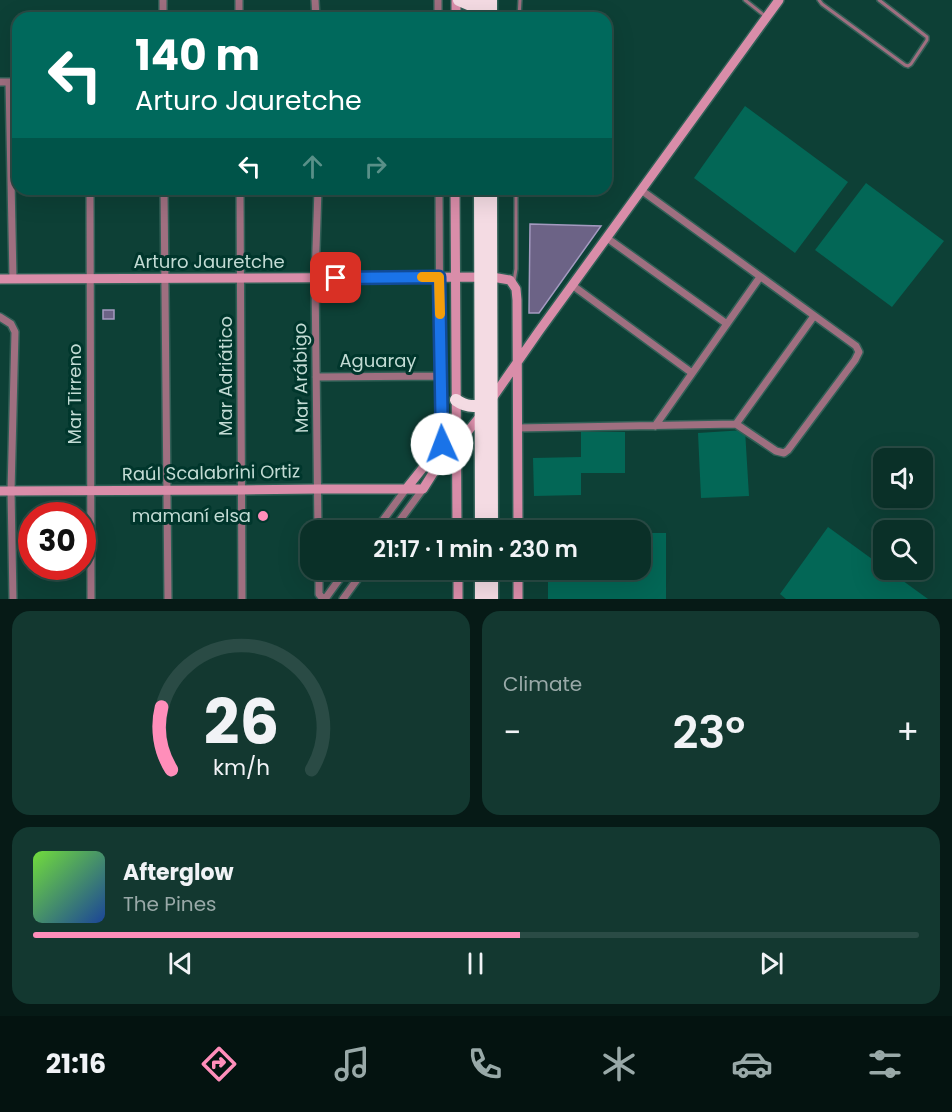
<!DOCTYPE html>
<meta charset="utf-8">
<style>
body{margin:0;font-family:Poppins,sans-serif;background:#133830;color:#f1f3f6;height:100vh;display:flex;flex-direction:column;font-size:22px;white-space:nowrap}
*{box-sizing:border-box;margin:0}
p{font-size:20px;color:#99a9a8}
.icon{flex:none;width:33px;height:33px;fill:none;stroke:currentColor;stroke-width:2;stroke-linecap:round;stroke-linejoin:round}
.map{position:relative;height:599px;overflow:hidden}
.side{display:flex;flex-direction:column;gap:12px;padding:12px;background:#061a16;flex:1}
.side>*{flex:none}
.banner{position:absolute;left:12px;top:12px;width:600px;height:183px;border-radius:18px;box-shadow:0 6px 24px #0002,0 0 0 2px #2a4b45;background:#00695c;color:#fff;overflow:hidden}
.tools{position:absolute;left:873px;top:448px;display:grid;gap:12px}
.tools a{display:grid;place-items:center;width:60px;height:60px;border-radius:12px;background:#0a3028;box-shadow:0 6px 24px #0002,0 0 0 2px #2a4b45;font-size:30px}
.speed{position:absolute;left:18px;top:502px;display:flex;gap:12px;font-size:30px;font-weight:700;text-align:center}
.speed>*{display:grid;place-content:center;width:78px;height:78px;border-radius:50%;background:#0a3028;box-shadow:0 6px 24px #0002,0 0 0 2px #2a4b45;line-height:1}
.speed .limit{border:9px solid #d22;background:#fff;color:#111}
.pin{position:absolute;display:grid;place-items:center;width:51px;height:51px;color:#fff;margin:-26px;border-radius:12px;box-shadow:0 3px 9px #0006}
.me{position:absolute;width:66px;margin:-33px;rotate:358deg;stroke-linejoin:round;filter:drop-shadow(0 0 4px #0008)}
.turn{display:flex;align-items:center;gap:21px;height:126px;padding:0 24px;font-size:27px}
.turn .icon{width:78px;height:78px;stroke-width:2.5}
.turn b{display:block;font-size:42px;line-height:51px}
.lanes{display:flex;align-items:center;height:57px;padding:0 24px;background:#0003;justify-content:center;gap:30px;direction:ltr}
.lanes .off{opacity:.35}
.big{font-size:45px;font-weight:600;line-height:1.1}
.side .card{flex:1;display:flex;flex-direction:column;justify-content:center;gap:9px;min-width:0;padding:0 21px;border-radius:18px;background:#133830}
.side .dial{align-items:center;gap:0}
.dial svg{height:156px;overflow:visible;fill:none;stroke:#2a4b45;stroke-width:7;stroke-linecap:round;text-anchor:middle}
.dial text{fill:#f1f3f6;stroke:none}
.song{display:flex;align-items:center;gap:18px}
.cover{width:72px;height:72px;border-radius:9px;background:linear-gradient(135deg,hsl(100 70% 55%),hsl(220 70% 35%))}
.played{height:6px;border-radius:3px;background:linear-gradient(90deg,#ff8eba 55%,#2a4b45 55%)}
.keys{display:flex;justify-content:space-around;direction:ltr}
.heat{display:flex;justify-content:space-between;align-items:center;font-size:33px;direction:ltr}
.side .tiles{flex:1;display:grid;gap:12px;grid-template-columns:1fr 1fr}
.card:last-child{grid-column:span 2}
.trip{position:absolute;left:300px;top:520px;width:351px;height:60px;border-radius:18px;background:#0a3028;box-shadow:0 6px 24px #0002,0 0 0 2px #2a4b45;font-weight:600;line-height:60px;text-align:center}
.menu{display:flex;height:96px;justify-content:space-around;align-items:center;background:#041310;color:#99a9a8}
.menu .icon{width:42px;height:42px}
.menu .active{color:#ff8eba}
.menu b{font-size:27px;color:#f1f3f6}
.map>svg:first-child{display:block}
.green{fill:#036756}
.building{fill:#6c6386;stroke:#a49ac0;stroke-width:1.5}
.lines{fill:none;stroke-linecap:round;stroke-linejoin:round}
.lane-casing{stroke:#315f56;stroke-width:6}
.street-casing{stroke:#315f56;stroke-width:10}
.secondary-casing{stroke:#315f56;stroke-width:12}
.highway-casing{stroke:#315f56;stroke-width:15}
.lane{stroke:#9f6f80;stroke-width:3}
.street{stroke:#9f6f80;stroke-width:7}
.secondary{stroke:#d98da9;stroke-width:9}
.highway{stroke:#f4dbe3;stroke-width:12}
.route-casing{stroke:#114b97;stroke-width:15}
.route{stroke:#1a73e8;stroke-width:10}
.slow{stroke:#f59e0b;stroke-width:10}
.poi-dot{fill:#ff8eba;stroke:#00362c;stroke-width:2}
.labels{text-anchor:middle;stroke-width:6;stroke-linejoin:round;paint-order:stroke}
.street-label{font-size:18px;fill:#c2dbd4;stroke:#00362c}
.poi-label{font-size:18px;fill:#c2dbd4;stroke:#00362c;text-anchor:end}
</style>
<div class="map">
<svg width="952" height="599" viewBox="0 0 952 599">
<rect width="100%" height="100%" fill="#0d4036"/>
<path class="green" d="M745,106l103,76 -53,71 -101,-75z
M866,183l78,58 -52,66 -77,-57z
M745,430l4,66 -48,2 -3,-65z
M581,432h44v41h-44v22l-47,1 -1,-38 48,-1z
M828,527l55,40 1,3h4l40,29h-142l-6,-5z
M641,533h25v66h-118v-29h92z"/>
<path class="building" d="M530,224l71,2 -62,87h-10z
M103,310h11v9h-11z"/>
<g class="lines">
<defs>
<path id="lane" d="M745,0l20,16
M819,0l3,4 83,61 3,1 3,-2 16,-24v-3l-48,-37
M519,18l1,-18
M514,281l2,-12v-80"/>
<path id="street" d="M163,0v18
M239,0v18
M315,0l1,18
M438,0v18
M0,82h18
M9,82l4,197
M90,189l1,410
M164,189l4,410
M240,189l2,410
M318,189l-3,90 3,252
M439,189l1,187 2,68
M607,238l120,86
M572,285l120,88
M0,317l11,7 4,8 -4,159 2,108
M316,377l124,-1
M736,424l78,-108
M655,426l105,-149
M517,428l219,-4 40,27 8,2 4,-3 67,-90 4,-8 -3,-6 -215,-156
M375,531l31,-42
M392,531l31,-42
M319,570v24l4,5
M325,599l21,-29
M343,599l21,-29"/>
<path id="secondary" d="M456,18v-18
M455,189l2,342
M0,279l492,-2 18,3 6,9 1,11 1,231
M491,400l48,-69 240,-331
M406,489l36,-45 12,-20
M0,491l241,-1 76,-1h106l17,-27 16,-16 26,-32
M458,570v29
M518,570v29"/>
<path id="highway" d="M459,0l21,9
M480,0v18
M491,0v18
M480,189l1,342
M491,189l1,342
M456,400c10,7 19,8 30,3
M481,570v29
M492,570v29"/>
</defs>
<use href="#lane" class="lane-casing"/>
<use href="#street" class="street-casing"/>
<use href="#secondary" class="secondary-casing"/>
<use href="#highway" class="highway-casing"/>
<use href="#lane" class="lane"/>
<use href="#street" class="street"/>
<use href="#secondary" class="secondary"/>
<use href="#highway" class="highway"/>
</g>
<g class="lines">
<defs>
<path id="route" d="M336,278l103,-1 3,167"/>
</defs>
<use href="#route" class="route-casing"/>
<use href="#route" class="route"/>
<path class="slow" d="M422,277h17l1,37"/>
</g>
<circle class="poi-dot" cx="263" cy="516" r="6"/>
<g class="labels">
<g class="street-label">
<text x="209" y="268">Arturo Jauretche</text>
<text x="378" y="367">Aguaray</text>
<text transform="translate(226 376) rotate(-90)" y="6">Mar Adriático</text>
<text transform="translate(301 378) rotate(-91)" y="6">Mar Arábigo</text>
<text transform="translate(75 394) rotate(-90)" y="6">Mar Tirreno</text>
<text transform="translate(211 473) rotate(-1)" y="6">Raúl Scalabrini Ortiz</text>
</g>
<g class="poi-label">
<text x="251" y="522">mamaní elsa</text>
</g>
</g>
</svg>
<div class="tools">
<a><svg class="icon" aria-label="sound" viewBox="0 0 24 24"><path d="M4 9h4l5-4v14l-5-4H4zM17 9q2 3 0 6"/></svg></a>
<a><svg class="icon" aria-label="search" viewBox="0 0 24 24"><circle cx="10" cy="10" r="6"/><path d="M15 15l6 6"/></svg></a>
</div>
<div class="speed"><div class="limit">30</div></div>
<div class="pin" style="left:336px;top:278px;background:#d93025"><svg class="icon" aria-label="arrive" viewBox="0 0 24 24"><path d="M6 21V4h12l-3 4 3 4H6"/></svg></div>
<svg class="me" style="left:442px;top:444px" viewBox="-20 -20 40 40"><circle r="19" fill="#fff"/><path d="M0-13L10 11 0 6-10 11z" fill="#1a73e8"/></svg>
<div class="trip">21:17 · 1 min · 230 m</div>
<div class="banner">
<div class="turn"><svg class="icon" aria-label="left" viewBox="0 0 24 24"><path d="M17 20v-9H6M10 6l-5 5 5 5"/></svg><div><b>140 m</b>Arturo Jauretche</div></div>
<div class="lanes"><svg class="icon" aria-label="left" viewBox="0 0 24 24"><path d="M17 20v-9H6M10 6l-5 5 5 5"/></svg><svg class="icon off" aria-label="ahead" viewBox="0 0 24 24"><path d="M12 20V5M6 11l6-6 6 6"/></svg><svg class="icon off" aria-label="right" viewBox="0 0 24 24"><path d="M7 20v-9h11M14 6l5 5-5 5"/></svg></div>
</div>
</div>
<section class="side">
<div class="tiles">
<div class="card dial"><svg viewBox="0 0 100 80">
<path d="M14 69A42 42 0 1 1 86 69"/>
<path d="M14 69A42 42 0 0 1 9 37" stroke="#ff8eba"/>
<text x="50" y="56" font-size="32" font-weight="700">26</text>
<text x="50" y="72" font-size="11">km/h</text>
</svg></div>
<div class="card"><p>Climate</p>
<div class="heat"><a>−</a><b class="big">23°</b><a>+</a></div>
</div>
<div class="card">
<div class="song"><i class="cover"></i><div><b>Afterglow</b><p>The Pines</p></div></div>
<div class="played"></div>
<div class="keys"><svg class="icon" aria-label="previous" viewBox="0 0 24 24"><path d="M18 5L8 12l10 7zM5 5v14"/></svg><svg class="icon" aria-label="pause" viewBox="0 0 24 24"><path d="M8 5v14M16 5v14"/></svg><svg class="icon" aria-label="next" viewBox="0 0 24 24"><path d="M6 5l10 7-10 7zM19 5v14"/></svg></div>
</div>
</div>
</section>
<nav class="menu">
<b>21:16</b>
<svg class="icon active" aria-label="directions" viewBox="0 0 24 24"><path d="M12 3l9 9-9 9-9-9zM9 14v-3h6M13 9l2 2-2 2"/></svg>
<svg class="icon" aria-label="music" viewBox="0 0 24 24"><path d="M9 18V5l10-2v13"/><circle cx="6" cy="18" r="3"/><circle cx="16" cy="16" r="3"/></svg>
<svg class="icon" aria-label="phone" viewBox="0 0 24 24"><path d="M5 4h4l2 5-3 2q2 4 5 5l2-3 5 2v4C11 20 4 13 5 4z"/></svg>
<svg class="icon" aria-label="climate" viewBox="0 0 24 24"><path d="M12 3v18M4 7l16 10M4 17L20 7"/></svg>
<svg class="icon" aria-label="car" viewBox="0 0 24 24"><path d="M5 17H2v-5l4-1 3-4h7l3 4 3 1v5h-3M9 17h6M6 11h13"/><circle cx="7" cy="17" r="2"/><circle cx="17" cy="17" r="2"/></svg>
<svg class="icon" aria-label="filters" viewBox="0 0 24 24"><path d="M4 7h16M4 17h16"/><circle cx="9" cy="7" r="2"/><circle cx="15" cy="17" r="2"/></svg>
</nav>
